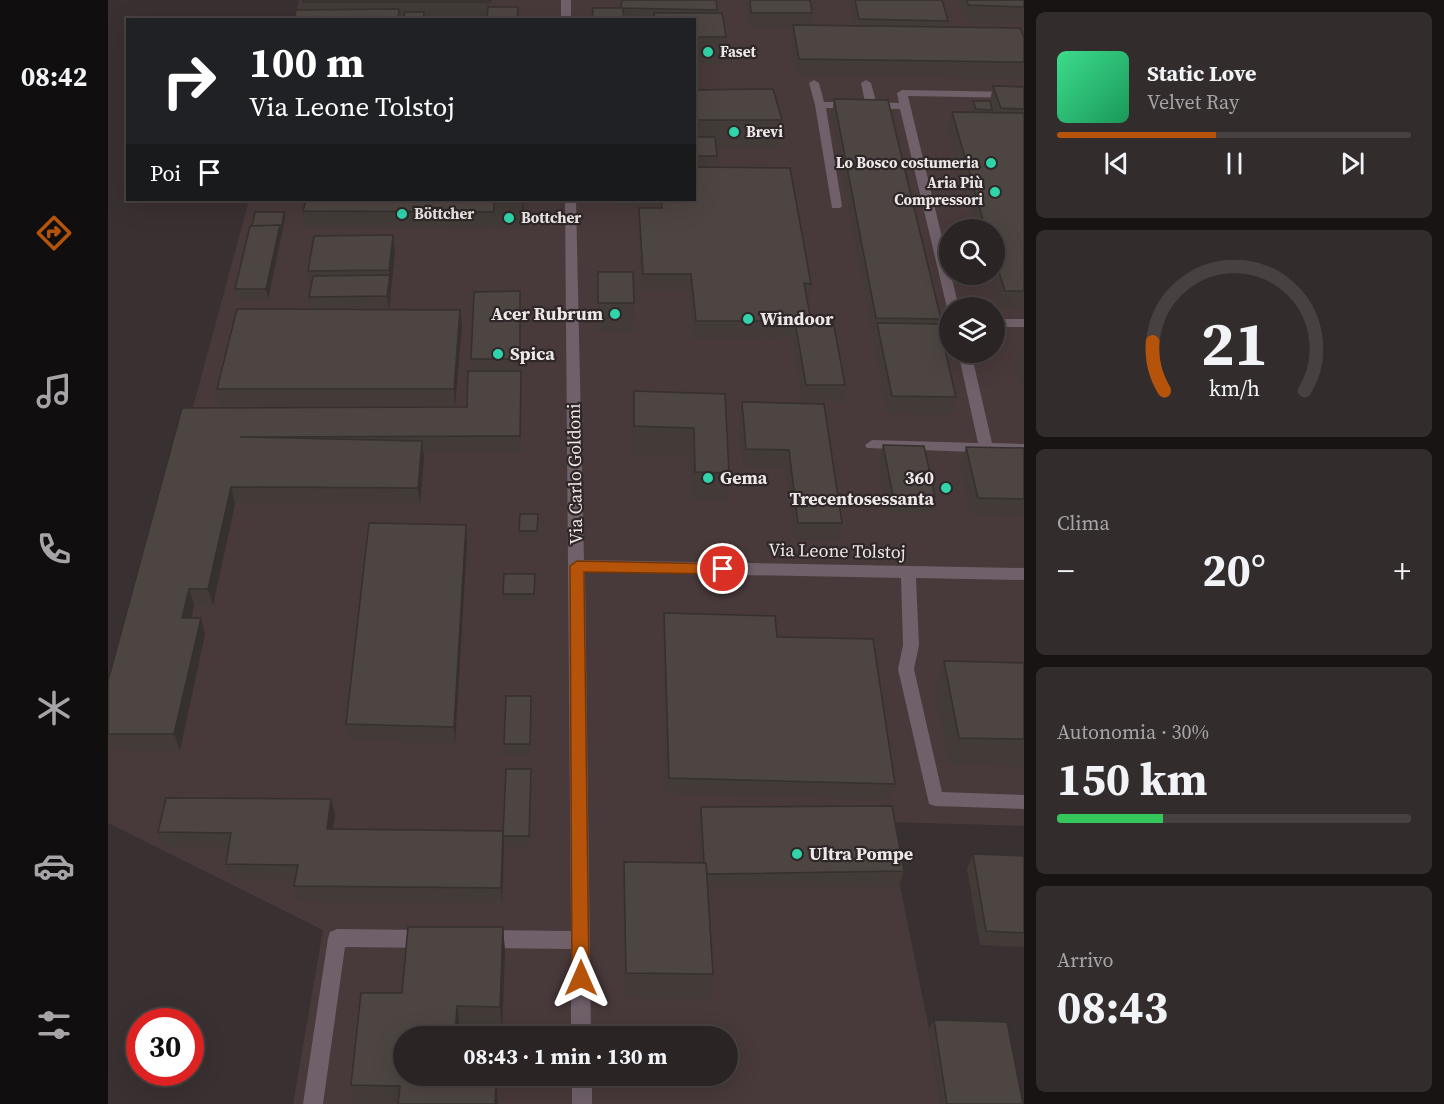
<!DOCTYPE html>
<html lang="it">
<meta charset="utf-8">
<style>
body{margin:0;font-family:"Source Serif 4",serif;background:#332c2d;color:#f1f3f6;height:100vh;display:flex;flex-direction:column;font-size:22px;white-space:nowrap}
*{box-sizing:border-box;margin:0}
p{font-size:20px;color:#a6a4a7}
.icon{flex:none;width:33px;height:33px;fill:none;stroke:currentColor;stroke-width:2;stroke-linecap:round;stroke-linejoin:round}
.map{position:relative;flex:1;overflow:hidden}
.sheet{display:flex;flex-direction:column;gap:12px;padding:12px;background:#181414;width:420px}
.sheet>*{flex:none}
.guide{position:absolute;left:18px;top:18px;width:570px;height:183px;border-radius:0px;box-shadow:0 6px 24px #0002,0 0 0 2px #474142;background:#202124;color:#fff;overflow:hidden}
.controls{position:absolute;left:831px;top:219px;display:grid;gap:12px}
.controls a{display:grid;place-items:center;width:66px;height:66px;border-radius:50%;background:#2b2425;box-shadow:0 6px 24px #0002,0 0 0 2px #474142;font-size:30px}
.speed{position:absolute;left:18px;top:1008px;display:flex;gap:12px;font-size:30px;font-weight:700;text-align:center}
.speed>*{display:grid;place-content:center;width:78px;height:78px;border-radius:50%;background:#2b2425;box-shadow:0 6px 24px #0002,0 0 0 2px #474142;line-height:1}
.speed .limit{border:9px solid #d22;background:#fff;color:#111}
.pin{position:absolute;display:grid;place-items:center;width:51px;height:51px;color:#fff;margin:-26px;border:3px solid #fff;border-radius:50%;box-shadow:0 2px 6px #0007}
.me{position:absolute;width:66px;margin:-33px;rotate:0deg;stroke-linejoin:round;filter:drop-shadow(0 0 4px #0008)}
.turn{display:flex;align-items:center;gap:21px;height:126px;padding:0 24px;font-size:27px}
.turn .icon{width:78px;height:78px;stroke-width:2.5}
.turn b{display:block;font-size:42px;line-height:51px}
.then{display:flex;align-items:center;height:57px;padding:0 24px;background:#0003;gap:12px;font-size:22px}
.big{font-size:45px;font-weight:700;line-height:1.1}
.sheet .card{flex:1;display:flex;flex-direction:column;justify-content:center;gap:9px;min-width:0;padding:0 21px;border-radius:9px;background:#332c2d}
.sheet .dial{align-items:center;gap:0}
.dial svg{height:156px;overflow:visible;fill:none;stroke:#474142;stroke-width:7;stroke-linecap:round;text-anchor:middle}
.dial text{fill:#f1f3f6;stroke:none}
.song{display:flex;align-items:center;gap:18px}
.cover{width:72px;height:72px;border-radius:9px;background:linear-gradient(135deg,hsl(150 70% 55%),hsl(150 70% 35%))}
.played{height:6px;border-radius:3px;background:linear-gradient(90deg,#b45309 45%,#474142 45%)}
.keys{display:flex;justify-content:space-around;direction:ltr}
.heat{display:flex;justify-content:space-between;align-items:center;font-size:33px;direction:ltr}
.charge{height:9px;border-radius:4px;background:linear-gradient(90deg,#34c759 30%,#474142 0)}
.trip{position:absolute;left:285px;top:1026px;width:345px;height:60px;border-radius:30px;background:#2b2425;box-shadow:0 6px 24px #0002,0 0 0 2px #474142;font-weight:700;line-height:60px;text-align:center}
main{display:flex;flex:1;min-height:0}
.dock{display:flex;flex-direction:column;width:108px;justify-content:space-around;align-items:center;background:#110e0f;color:#a6a4a7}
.dock .icon{width:42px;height:42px}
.dock .active{color:#b45309}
.dock b{font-size:27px;color:#f1f3f6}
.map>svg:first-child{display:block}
.built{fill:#48393a;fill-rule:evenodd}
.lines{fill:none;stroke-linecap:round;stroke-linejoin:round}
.minor{fill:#6f6069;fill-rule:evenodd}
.wall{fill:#423b38}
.shaded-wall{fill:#36302e}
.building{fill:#4d4541;stroke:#36302e;stroke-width:1.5}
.route{fill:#b45309;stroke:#753606;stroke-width:1.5}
.poi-dot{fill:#30d4aa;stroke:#2f2727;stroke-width:2}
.labels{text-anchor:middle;stroke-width:4.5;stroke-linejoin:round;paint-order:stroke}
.far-poi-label{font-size:15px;font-weight:bold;fill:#ede7e7;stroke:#2f2727;text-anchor:start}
.poi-label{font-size:18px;font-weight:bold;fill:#ede7e7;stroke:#2f2727;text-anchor:start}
.street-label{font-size:18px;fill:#ede7e7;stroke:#2f2727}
</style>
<main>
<nav class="dock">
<b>08:42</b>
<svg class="icon active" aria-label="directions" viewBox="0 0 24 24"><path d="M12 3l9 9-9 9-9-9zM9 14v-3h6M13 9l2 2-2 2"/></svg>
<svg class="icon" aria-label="music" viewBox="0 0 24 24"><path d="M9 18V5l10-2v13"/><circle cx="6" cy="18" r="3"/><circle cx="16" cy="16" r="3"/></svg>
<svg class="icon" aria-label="phone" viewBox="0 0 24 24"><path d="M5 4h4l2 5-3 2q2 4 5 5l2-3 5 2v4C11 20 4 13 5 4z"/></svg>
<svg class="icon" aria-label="climate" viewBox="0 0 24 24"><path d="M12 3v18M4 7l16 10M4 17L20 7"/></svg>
<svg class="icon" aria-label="car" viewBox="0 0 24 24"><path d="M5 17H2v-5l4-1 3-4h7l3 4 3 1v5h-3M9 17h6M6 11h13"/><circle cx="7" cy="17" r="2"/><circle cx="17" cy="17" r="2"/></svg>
<svg class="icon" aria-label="filters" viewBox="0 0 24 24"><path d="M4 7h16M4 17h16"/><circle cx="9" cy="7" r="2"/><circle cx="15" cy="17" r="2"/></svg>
</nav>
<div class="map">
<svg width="916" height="1104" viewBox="0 0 916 1104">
<rect width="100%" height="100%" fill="#393031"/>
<path class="built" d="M191,0h725v826l-137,-4 42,207 12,75h-648l30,-174 -215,-107v-102l141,-521h445v-180l-400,-1zM842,230h44v44h-44zM842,308h44v44h-44zM296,1036h324v40h-324z"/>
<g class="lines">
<path class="minor" d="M453,0h10v20h-10z
M706,80l5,3 5,19h41l-4,-19 5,-3 5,3 5,19 23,1 -2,-10 5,-3 122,2v6l-116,-2 51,212h-9v3l-3,-3 -47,-199 -74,-1 16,98 -2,2h-8l-17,-103 -6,-22z
M457,200h11l8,360 440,8v12l-108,-2 3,67 -5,24 28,123 82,3v14l-89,-3 -6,-2 -31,-135 5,-24 -2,-67 -316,-6 6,464h-20v-87l-87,-1 -7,-3 -2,-6 2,-6 7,-3 87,1z
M886,319h30v8h-30z
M850,352h13l21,91 32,1v10l-157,-6 -2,-3 7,-5 106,3z
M229,929l90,1 7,3 2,6 -2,6 -7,3 -82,-1 -22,157h-20l25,-166 2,-6z
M464,1076h20v28h-20z"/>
</g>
<path class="wall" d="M196,0h188v7l-5,11 -63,-1v3l-120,-10z
M639,0h63l2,13 -2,13h45l-5,-26h92l6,21 -1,6 77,10v41l-227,-3 -6,-34 2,-12h-44z
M851,0h65v22l-59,-1z
M513,8l96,2v3l9,24 -3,27h-29v-44h-102z
M885,86l31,1v221l-24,-1 -10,-33h4v-44h-17l-29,-102 4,-16 22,1 -2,-7 1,-5h17z
M586,90l88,30 -4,28 -62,-1 1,9 -1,12 95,116 -3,16h-1l4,21 34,64 -3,17h-39l-10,-65 -99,1 -4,-48h-48l-4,-66 1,-16h21l-1,-2h-43v-6h78z
M726,99l107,220 -2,7 17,71 -4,17 -64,-1 -14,-73 1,-5h-2l-41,-220z
M181,200h235l-1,28 -217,-1 -3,-16 3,-11z
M177,218l-17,82 -31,1 -2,-12z
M287,252l-6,56h-78l-2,-11 2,-10 -3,-16z
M490,272l36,31 -1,29 -35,-1z
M412,291l1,96 -1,66h-96v5l-4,46h-185l-22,101h-19l-3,13 14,16 -25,116 -72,-1v-68l74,-273 285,-1 5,-36 -1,-12z
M354,326l-7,80h-234l-4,-17z
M914,351h2v39l-7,-22z
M526,391l91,3 4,79 -3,28 -34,-1 -1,-43 -59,-2z
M634,402l82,2 18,119 -3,17 -44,-1 -9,-72 -42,-1 -4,-47z
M775,445l52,52 -5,16h-42l-9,-51z
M858,447l58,1v67l-52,-1 -11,-50z
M430,514l-1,23h-17l-1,-6z
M359,542l-12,201 -106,-4 -3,-15z
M427,574v26h-32v-6z
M556,613l113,24 118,147 -5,15 -223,-6 -4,-163z
M836,661l80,2v103l-75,-2 -13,-75z
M423,696l-1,59h-25l-1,-11z
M423,779l-1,67h-26l-1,-10z
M593,807l203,64 -5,15 -191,2 5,86 -4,24 -84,-1 -2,-109 1,-26 77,1 -2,-41z
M227,814l-2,16 171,16 -2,57 -204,-2 -4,-15 1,-7h-64l-5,-15 2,-16 -64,-1 -6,-15z
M865,854l51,2v91l-44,-2 -13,-76z
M395,927l2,25 -3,78 -42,-1v7h-56v40h53v8l41,20h-142l-5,-19 51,-92z
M826,1020l89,84h-82l-12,-75z"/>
<path class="shaded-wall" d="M414,200h2l-1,28z
M176,212l1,6 -17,82 -2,-11 14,-64z
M285,235l2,17 -6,56 -2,-12 3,-21 -1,-5z
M352,310l2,16 -7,80 -1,-17z
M314,441l2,17 -4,46 -2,-16z
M123,487l4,17 -22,101 -5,-16z
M358,525l1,17 -12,201 -1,-16z
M81,589l5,16 -6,29 -6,-16z
M93,618l4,16 -25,116 -6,-16z
M223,799l4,15 -4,31 -4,-16z
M395,831l1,15 -2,57 -1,-15z
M395,927l2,25 -3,78 -2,-23z
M349,1006l3,23v7h-5z
M345,1076h4l-1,28 -4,-20z
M388,1084l2,20h-3z"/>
<path class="building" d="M196,0h187l-1,2h-187z
M514,0h94l1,10 -96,-2z
M642,0h60l2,13h-61z
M747,0h87l6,21 -89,-2z
M859,0h57v7l-56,-2z
M380,7h30l-1,13h-30z
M485,8h30l1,12h-32z
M291,9l-1,11h-104l2,-10z
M297,12h19l-1,8h-20z
M546,13h68l4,24h-32v-17h-39z
M685,25l227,3 4,9v25l-225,-3z
M885,86l31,1v22l-23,-1z
M665,89l9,31h-88v-30z
M726,99l54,1 53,219 -65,-1z
M865,101h17l2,9 -16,-1z
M844,112l72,1v178h-19l-11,-34v-27h-8z
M586,137h21l2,19h-23z
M586,167l96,1 21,116 -7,-1 7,38h22l12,64h-39l-11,-64h-99l-5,-47h-48l-4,-66h23l-1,-8h33z
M198,200h188v12l-191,-1z
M147,212h29l-3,19 -1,-6 -28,1z
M172,225l-14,64h-31l15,-63z
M285,235l-4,35 -81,1 6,-35z
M490,272h35l1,31h-36z
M282,275l-3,21 -78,1 4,-21z
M412,291v68h-49l3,-67z
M129,309l223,1 -6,79h-237z
M769,323l62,1 17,73 -64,-1z
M360,371h53l-1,65 -280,1 182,4 -4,47 -187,-1 -23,102h-19l-7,29h19l-27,116h-66v-53l74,-273 285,-1z
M526,391l91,3 4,79 -34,-1 -1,-44 -60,-2z
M634,402l82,2 18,119h-44l-9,-73 -43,-1z
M775,445l41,1 11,51 -42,-1z
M858,447l58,1v51l-46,-1z
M412,514h18l-1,17h-18z
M261,523l97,2 -12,202 -108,-3z
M396,574h31l-1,20h-31z
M556,613l111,3 2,21 96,2 22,145 -226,-6z
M836,661l80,2v76l-65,-1z
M398,696h25l-1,48h-26z
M398,769h25l-2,67h-26z
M58,798l165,1 -4,30 176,2 -2,57 -207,-2 4,-21 -72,-1 5,-31 -73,-1z
M784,806l12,65 -197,3 -1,-11h-2l-3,-56z
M865,854l51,2v77l-38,-2z
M516,862l82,1 7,111 -87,-1z
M300,927h95l-3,80 -43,-1 -2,30h-51v40h49l-1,8h44l-1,20h-97l2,-18 -49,-1 10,-92h41z
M826,1020l73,2 16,82h-76z"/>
<path class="route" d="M469,561l146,3 6,5 -6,5 -139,-2 5,406 -2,6 -6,3 -6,-3 -3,-6 -2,-412z"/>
<g class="poi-dot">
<circle cx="600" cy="52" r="6"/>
<circle cx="626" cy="132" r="6"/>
<circle cx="883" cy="163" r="6"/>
<circle cx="887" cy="192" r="6"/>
<circle cx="294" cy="214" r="6"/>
<circle cx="401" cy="218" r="6"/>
<circle cx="507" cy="314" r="6"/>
<circle cx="640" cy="319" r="6"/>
<circle cx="390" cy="354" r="6"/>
<circle cx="600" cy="478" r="6"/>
<circle cx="838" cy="488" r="6"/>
<circle cx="689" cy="854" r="6"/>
</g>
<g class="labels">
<g class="far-poi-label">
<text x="612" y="57">Faset</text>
<text x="638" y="137">Brevi</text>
<text x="871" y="168" text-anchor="end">Lo Bosco costumeria</text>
<text x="875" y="188" text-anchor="end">Aria Più<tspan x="875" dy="17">Compressori</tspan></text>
<text x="306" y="219">Böttcher</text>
<text x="413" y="223">Bottcher</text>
</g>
<g class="poi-label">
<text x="495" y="320" text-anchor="end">Acer Rubrum</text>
<text x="652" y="325">Windoor</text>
<text x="402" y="360">Spica</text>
<text x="612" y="484">Gema</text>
<text x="826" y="484" text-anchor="end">360<tspan x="826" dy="21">Trecentosessanta</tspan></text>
<text x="701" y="860">Ultra Pompe</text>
</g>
<g class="street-label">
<text transform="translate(467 474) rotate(-91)" y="6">Via Carlo Goldoni</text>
<text transform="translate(729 551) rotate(1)" y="6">Via Leone Tolstoj</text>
</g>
</g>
</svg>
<div class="controls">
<a><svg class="icon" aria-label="search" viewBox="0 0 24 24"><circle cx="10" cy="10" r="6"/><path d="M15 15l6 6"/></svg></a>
<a><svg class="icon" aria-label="layers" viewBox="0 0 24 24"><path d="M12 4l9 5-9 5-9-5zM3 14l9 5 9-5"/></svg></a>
</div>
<div class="speed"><div class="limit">30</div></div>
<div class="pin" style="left:615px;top:569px;background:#d93025"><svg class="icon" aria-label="arrive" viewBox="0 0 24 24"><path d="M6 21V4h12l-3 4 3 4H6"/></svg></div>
<svg class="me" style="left:473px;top:978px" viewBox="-20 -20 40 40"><path d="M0-17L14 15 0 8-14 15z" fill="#b45309" stroke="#fff" stroke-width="4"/></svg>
<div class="trip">08:43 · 1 min · 130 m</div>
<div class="guide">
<div class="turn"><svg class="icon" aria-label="right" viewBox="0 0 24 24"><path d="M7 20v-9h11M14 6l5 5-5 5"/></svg><div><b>100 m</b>Via Leone Tolstoj</div></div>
<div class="then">Poi<svg class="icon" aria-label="arrive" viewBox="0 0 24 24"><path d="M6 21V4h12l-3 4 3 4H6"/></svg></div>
</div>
</div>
<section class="sheet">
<div class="card">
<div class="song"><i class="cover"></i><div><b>Static Love</b><p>Velvet Ray</p></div></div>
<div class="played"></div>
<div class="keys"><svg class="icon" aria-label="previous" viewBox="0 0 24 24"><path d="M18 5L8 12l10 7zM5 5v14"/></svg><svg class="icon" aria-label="pause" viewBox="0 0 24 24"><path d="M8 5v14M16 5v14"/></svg><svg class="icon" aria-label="next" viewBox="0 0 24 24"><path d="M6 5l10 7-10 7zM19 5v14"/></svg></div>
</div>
<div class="card dial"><svg viewBox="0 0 100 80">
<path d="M14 69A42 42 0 1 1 86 69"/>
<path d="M14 69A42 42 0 0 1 8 44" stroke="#b45309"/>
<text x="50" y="56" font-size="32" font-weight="700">21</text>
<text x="50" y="72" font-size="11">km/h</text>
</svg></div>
<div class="card"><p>Clima</p>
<div class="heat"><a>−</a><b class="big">20°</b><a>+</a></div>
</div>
<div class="card"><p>Autonomia · 30%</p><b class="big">150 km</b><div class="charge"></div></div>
<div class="card"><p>Arrivo</p><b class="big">08:43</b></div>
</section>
</main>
